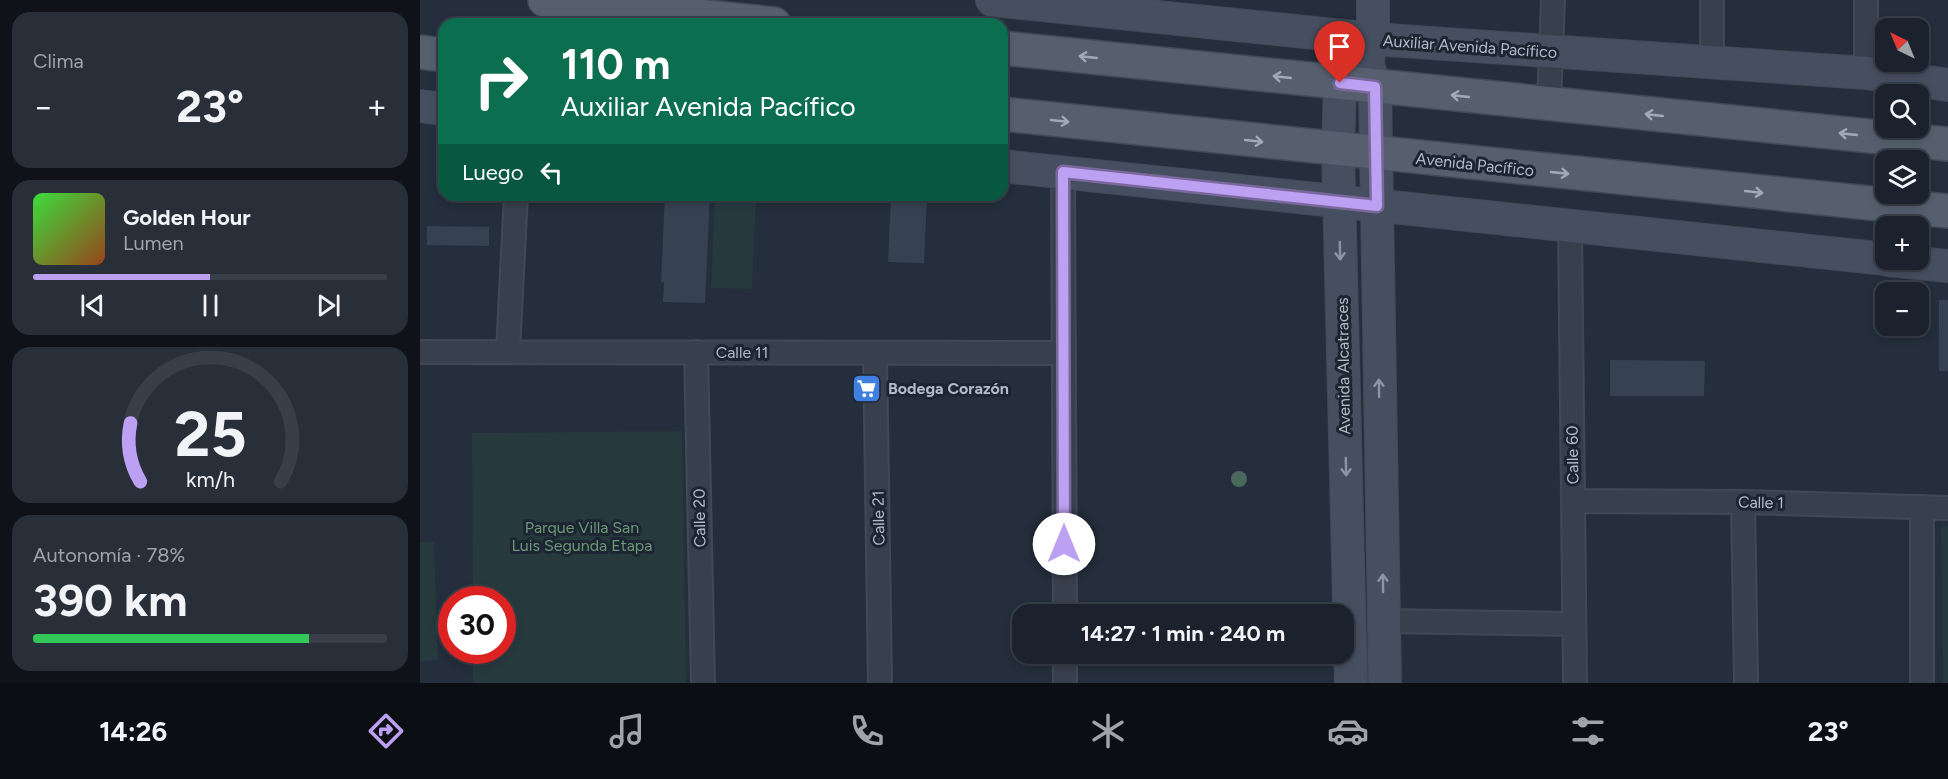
<!DOCTYPE html>
<html lang="es">
<meta charset="utf-8">
<style>
body{margin:0;font-family:Figtree,sans-serif;background:#282f39;color:#f1f3f6;height:100vh;display:flex;flex-direction:column;font-size:22px;white-space:nowrap}
*{box-sizing:border-box;margin:0}
p{font-size:20px;color:#a0a4aa}
.icon{flex:none;width:33px;height:33px;fill:none;stroke:currentColor;stroke-width:2;stroke-linecap:round;stroke-linejoin:round}
.map{position:relative;flex:1;overflow:hidden}
.side{display:flex;flex-direction:column;gap:12px;padding:12px;background:#0f1319;width:420px}
.side>*{flex:none}
.banner{position:absolute;left:18px;top:18px;width:570px;height:183px;border-radius:18px;box-shadow:0 3px 9px #0003,0 0 0 2px #393f49;background:#0b6e4f;color:#fff;overflow:hidden}
.needle{width:39px;rotate:317deg}
.fabs{position:absolute;left:1455px;top:18px;display:grid;gap:12px}
.fabs a{display:grid;place-items:center;width:54px;height:54px;border-radius:12px;background:#1b222d;box-shadow:0 3px 9px #0003,0 0 0 2px #393f49;font-size:30px}
.speed{position:absolute;left:18px;top:586px;display:flex;gap:12px;font-size:30px;font-weight:700;text-align:center}
.speed>*{display:grid;place-content:center;width:78px;height:78px;border-radius:50%;background:#1b222d;box-shadow:0 3px 9px #0003,0 0 0 2px #393f49;line-height:1}
.speed .limit{border:9px solid #d22;background:#fff;color:#111}
.pin{position:absolute;display:grid;place-items:center;width:51px;height:51px;color:#fff;margin:-62px -26px;border-radius:50% 50% 50% 0;rotate:-45deg;box-shadow:0 0 6px #0007}
.pin .icon{rotate:45deg}
.me{position:absolute;width:66px;margin:-33px;rotate:0deg;stroke-linejoin:round;filter:drop-shadow(0 0 4px #0008)}
.turn{display:flex;align-items:center;gap:21px;height:126px;padding:0 24px;font-size:27px}
.turn .icon{width:78px;height:78px;stroke-width:2.5}
.turn b{display:block;font-size:42px;line-height:51px}
.then{display:flex;align-items:center;height:57px;padding:0 24px;background:#0003;gap:12px;font-size:22px}
.big{font-size:45px;font-weight:700;line-height:1.1}
.side .tile{flex:1;display:flex;flex-direction:column;justify-content:center;gap:9px;min-width:0;padding:0 21px;border-radius:18px;background:#282f39}
.side .dial{align-items:center;gap:0}
.dial svg{height:156px;overflow:visible;fill:none;stroke:#393f49;stroke-width:7;stroke-linecap:round;text-anchor:middle}
.dial text{fill:#f1f3f6;stroke:none}
.song{display:flex;align-items:center;gap:18px}
.cover{width:72px;height:72px;border-radius:9px;background:linear-gradient(135deg,hsl(120 70% 55%),hsl(20 70% 35%))}
.played{height:6px;border-radius:3px;background:linear-gradient(90deg,#bca0f2 50%,#393f49 50%)}
.keys{display:flex;justify-content:space-around;direction:ltr}
.heat{display:flex;justify-content:space-between;align-items:center;font-size:33px;direction:ltr}
.charge{height:9px;border-radius:4px;background:linear-gradient(90deg,#34c759 78%,#393f49 0)}
.trip{position:absolute;left:592px;top:604px;width:342px;height:60px;border-radius:18px;background:#1b222d;box-shadow:0 3px 9px #0003,0 0 0 2px #393f49;font-weight:700;line-height:60px;text-align:center}
.menu{display:flex;height:96px;justify-content:space-around;align-items:center;background:#0b0e12;color:#a0a4aa}
.menu .icon{width:42px;height:42px}
.menu .active{color:#bca0f2}
.menu b{font-size:27px;color:#f1f3f6}
main{display:flex;flex:1;min-height:0}
.map>svg:first-child{display:block}
.green{fill:#263a3d}
.building{fill:#364252}
.lines{fill:none;stroke-linecap:round;stroke-linejoin:round}
.street-casing{stroke:#414956;stroke-width:26}
.secondary-casing{stroke:#414956;stroke-width:34}
.primary-casing{stroke:#414956;stroke-width:36}
.street{stroke:#38404d;stroke-width:22}
.secondary{stroke:#464f60;stroke-width:32}
.primary{stroke:#565f6d;stroke-width:33}
.tree{fill:#4b685c}
.oneway{stroke:#a0a9b6}
.oneway2{stroke:#8d95a4}
.route-casing{stroke:#7a689d;stroke-width:15}
.route{stroke:#bca0f2;stroke-width:10}
.labels{text-anchor:middle;stroke-width:6;stroke-linejoin:round;paint-order:stroke}
.street-label{font-size:16px;fill:#b3bbc8;stroke:#1d2532}
.poi-label{font-size:16px;font-weight:bold;fill:#b3bbc8;stroke:#1d2532;text-anchor:start}
.park-label{font-size:16px;fill:#6b9876;stroke:#1d2532}
</style>
<main>
<section class="side">
<div class="tile"><p>Clima</p>
<div class="heat"><a>−</a><b class="big">23°</b><a>+</a></div>
</div>
<div class="tile">
<div class="song"><i class="cover"></i><div><b>Golden Hour</b><p>Lumen</p></div></div>
<div class="played"></div>
<div class="keys"><svg class="icon" aria-label="previous" viewBox="0 0 24 24"><path d="M18 5L8 12l10 7zM5 5v14"/></svg><svg class="icon" aria-label="pause" viewBox="0 0 24 24"><path d="M8 5v14M16 5v14"/></svg><svg class="icon" aria-label="next" viewBox="0 0 24 24"><path d="M6 5l10 7-10 7zM19 5v14"/></svg></div>
</div>
<div class="tile dial"><svg viewBox="0 0 100 80">
<path d="M14 69A42 42 0 1 1 86 69"/>
<path d="M14 69A42 42 0 0 1 9 39" stroke="#bca0f2"/>
<text x="50" y="56" font-size="32" font-weight="700">25</text>
<text x="50" y="72" font-size="11">km/h</text>
</svg></div>
<div class="tile"><p>Autonomía · 78%</p><b class="big">390 km</b><div class="charge"></div></div>
</section>
<div class="map">
<svg width="1528" height="683" viewBox="0 0 1528 683">
<rect width="100%" height="100%" fill="#242e3c"/>
<path class="green" d="M295,197l41,2 -4,90 -41,-1z
M262,431l4,252h-213v-32h29v-51h-29l-1,-167z
M1521,526h7v157h-5z
M0,542h14l4,118 -18,1z"/>
<path class="building" d="M108,195h59l-1,5 -58,-2z
M245,195h45l-5,108 -42,-1 1,-20h-3z
M471,195h36l-3,68 -36,-1z
M7,226l62,1v19l-62,-1z
M1519,300h9v71h-9z
M1190,360l95,1 -1,35h-94z"/>
<g class="lines">
<defs>
<path id="street" d="M1292,0v63
M1446,73v-73
M1129,104l4,-104
M643,173l2,442
M1150,227l5,456
M88,351l8,-156
M0,352l644,1
M276,352l7,331
M455,353l5,330
M1153,501l170,1 205,6
M1323,502l3,181
M1502,507v176
M963,621l191,3
M645,654v29"/>
<path id="secondary" d="M572,0l381,39 493,34 82,12
M953,0v39l-6,23 8,25 10,596
M0,106l24,3
M582,166l884,93
M1468,260l60,6
M931,683l-13,-533 2,-67 22,-17"/>
<path id="primary" d="M125,0l229,24
M582,48l946,96
M0,52l24,3
M582,114l946,97"/>
</defs>
<use href="#street" class="street-casing"/>
<use href="#secondary" class="secondary-casing"/>
<use href="#primary" class="primary-casing"/>
<use href="#street" class="street"/>
<use href="#secondary" class="secondary"/>
<use href="#primary" class="primary"/>
</g>
<circle class="tree" cx="819" cy="479" r="8"/>
<defs><path id="oneway-shaft" d="M-6 0H5M1.5-3L5.5 0L1.5 3" fill="none" stroke-width="1.6" stroke-linecap="round" stroke-linejoin="round" transform="scale(1.5)"/></defs>
<g class="oneway">
<use href="#oneway-shaft" transform="translate(668 57) rotate(-174)"/>
<use href="#oneway-shaft" transform="translate(862 77) rotate(-174)"/>
<use href="#oneway-shaft" transform="translate(1040 96) rotate(-174)"/>
<use href="#oneway-shaft" transform="translate(1234 115) rotate(-174)"/>
<use href="#oneway-shaft" transform="translate(640 121) rotate(6)"/>
<use href="#oneway-shaft" transform="translate(1428 134) rotate(-174)"/>
<use href="#oneway-shaft" transform="translate(834 141) rotate(6)"/>
<use href="#oneway-shaft" transform="translate(1140 173) rotate(6)"/>
<use href="#oneway-shaft" transform="translate(1334 192) rotate(6)"/>
</g>
<g class="oneway2">
<use href="#oneway-shaft" transform="translate(920 251) rotate(89)"/>
<use href="#oneway-shaft" transform="translate(959 388) rotate(-91)"/>
<use href="#oneway-shaft" transform="translate(926 467) rotate(89)"/>
<use href="#oneway-shaft" transform="translate(963 583) rotate(-91)"/>
</g>
<g class="lines">
<defs>
<path id="route" d="M644,544l-1,-372 314,34 -2,-119 -35,-4"/>
</defs>
<use href="#route" class="route-casing"/>
<use href="#route" class="route"/>
</g>
<defs>
<symbol id="supermarket-square" viewBox="-11 -11 22 22"><rect x="-9" y="-9" width="18" height="18" rx="4" fill="#3f7fe0" stroke="#1d2532"/><path d="M-6-5.5h2.5l.6 2H6L4.5 2H-2.5L-4.4-4H-6ZM-1.5 3.2a1.3 1.3 0 1 0 .1 0ZM3 3.2a1.3 1.3 0 1 0 .1 0Z" fill="#fff"/></symbol>
</defs>
<g fill-rule="evenodd">
<use href="#supermarket-square" x="430" y="372" width="33" height="33"/>
</g>
<g class="labels">
<g class="street-label">
<text transform="translate(1050 46) rotate(4)" y="6">Auxiliar Avenida Pacífico</text>
<text transform="translate(1055 164) rotate(6)" y="6">Avenida Pacífico</text>
<text x="322" y="358">Calle 11</text>
<text transform="translate(923 366) rotate(-91)" y="6">Avenida Alcatraces</text>
<text transform="translate(1152 455) rotate(-91)" y="6">Calle 60</text>
<text transform="translate(1341 502) rotate(1)" y="6">Calle 1</text>
<text transform="translate(279 518) rotate(-91)" y="6">Calle 20</text>
<text transform="translate(458 518) rotate(-91)" y="6">Calle 21</text>
</g>
<g class="poi-label">
<text x="468" y="394">Bodega Corazón</text>
</g>
<g class="park-label">
<text x="162" y="533">Parque Villa San<tspan x="162" dy="18">Luis Segunda Etapa</tspan></text>
</g>
</g>
</svg>
<div class="fabs">
<a><svg class="needle" viewBox="-14 -14 28 28"><path d="M0-13l5 13h-10z" fill="#e53935"/><path d="M0 13l5-13h-10z" fill="#a0a4aa"/></svg></a>
<a><svg class="icon" aria-label="search" viewBox="0 0 24 24"><circle cx="10" cy="10" r="6"/><path d="M15 15l6 6"/></svg></a>
<a><svg class="icon" aria-label="layers" viewBox="0 0 24 24"><path d="M12 4l9 5-9 5-9-5zM3 14l9 5 9-5"/></svg></a>
<a>+</a>
<a>−</a>
</div>
<div class="speed"><div class="limit">30</div></div>
<div class="pin" style="left:920px;top:83px;background:#d93025"><svg class="icon" aria-label="arrive" viewBox="0 0 24 24"><path d="M6 21V4h12l-3 4 3 4H6"/></svg></div>
<svg class="me" style="left:644px;top:544px" viewBox="-20 -20 40 40"><circle r="19" fill="#fff"/><path d="M0-13L10 11 0 6-10 11z" fill="#bca0f2"/></svg>
<div class="trip">14:27 · 1 min · 240 m</div>
<div class="banner">
<div class="turn"><svg class="icon" aria-label="right" viewBox="0 0 24 24"><path d="M7 20v-9h11M14 6l5 5-5 5"/></svg><div><b>110 m</b>Auxiliar Avenida Pacífico</div></div>
<div class="then">Luego<svg class="icon" aria-label="left" viewBox="0 0 24 24"><path d="M17 20v-9H6M10 6l-5 5 5 5"/></svg></div>
</div>
</div>
</main>
<nav class="menu">
<b>14:26</b>
<svg class="icon active" aria-label="directions" viewBox="0 0 24 24"><path d="M12 3l9 9-9 9-9-9zM9 14v-3h6M13 9l2 2-2 2"/></svg>
<svg class="icon" aria-label="music" viewBox="0 0 24 24"><path d="M9 18V5l10-2v13"/><circle cx="6" cy="18" r="3"/><circle cx="16" cy="16" r="3"/></svg>
<svg class="icon" aria-label="phone" viewBox="0 0 24 24"><path d="M5 4h4l2 5-3 2q2 4 5 5l2-3 5 2v4C11 20 4 13 5 4z"/></svg>
<svg class="icon" aria-label="climate" viewBox="0 0 24 24"><path d="M12 3v18M4 7l16 10M4 17L20 7"/></svg>
<svg class="icon" aria-label="car" viewBox="0 0 24 24"><path d="M5 17H2v-5l4-1 3-4h7l3 4 3 1v5h-3M9 17h6M6 11h13"/><circle cx="7" cy="17" r="2"/><circle cx="17" cy="17" r="2"/></svg>
<svg class="icon" aria-label="filters" viewBox="0 0 24 24"><path d="M4 7h16M4 17h16"/><circle cx="9" cy="7" r="2"/><circle cx="15" cy="17" r="2"/></svg>
<b>23°</b>
</nav>
